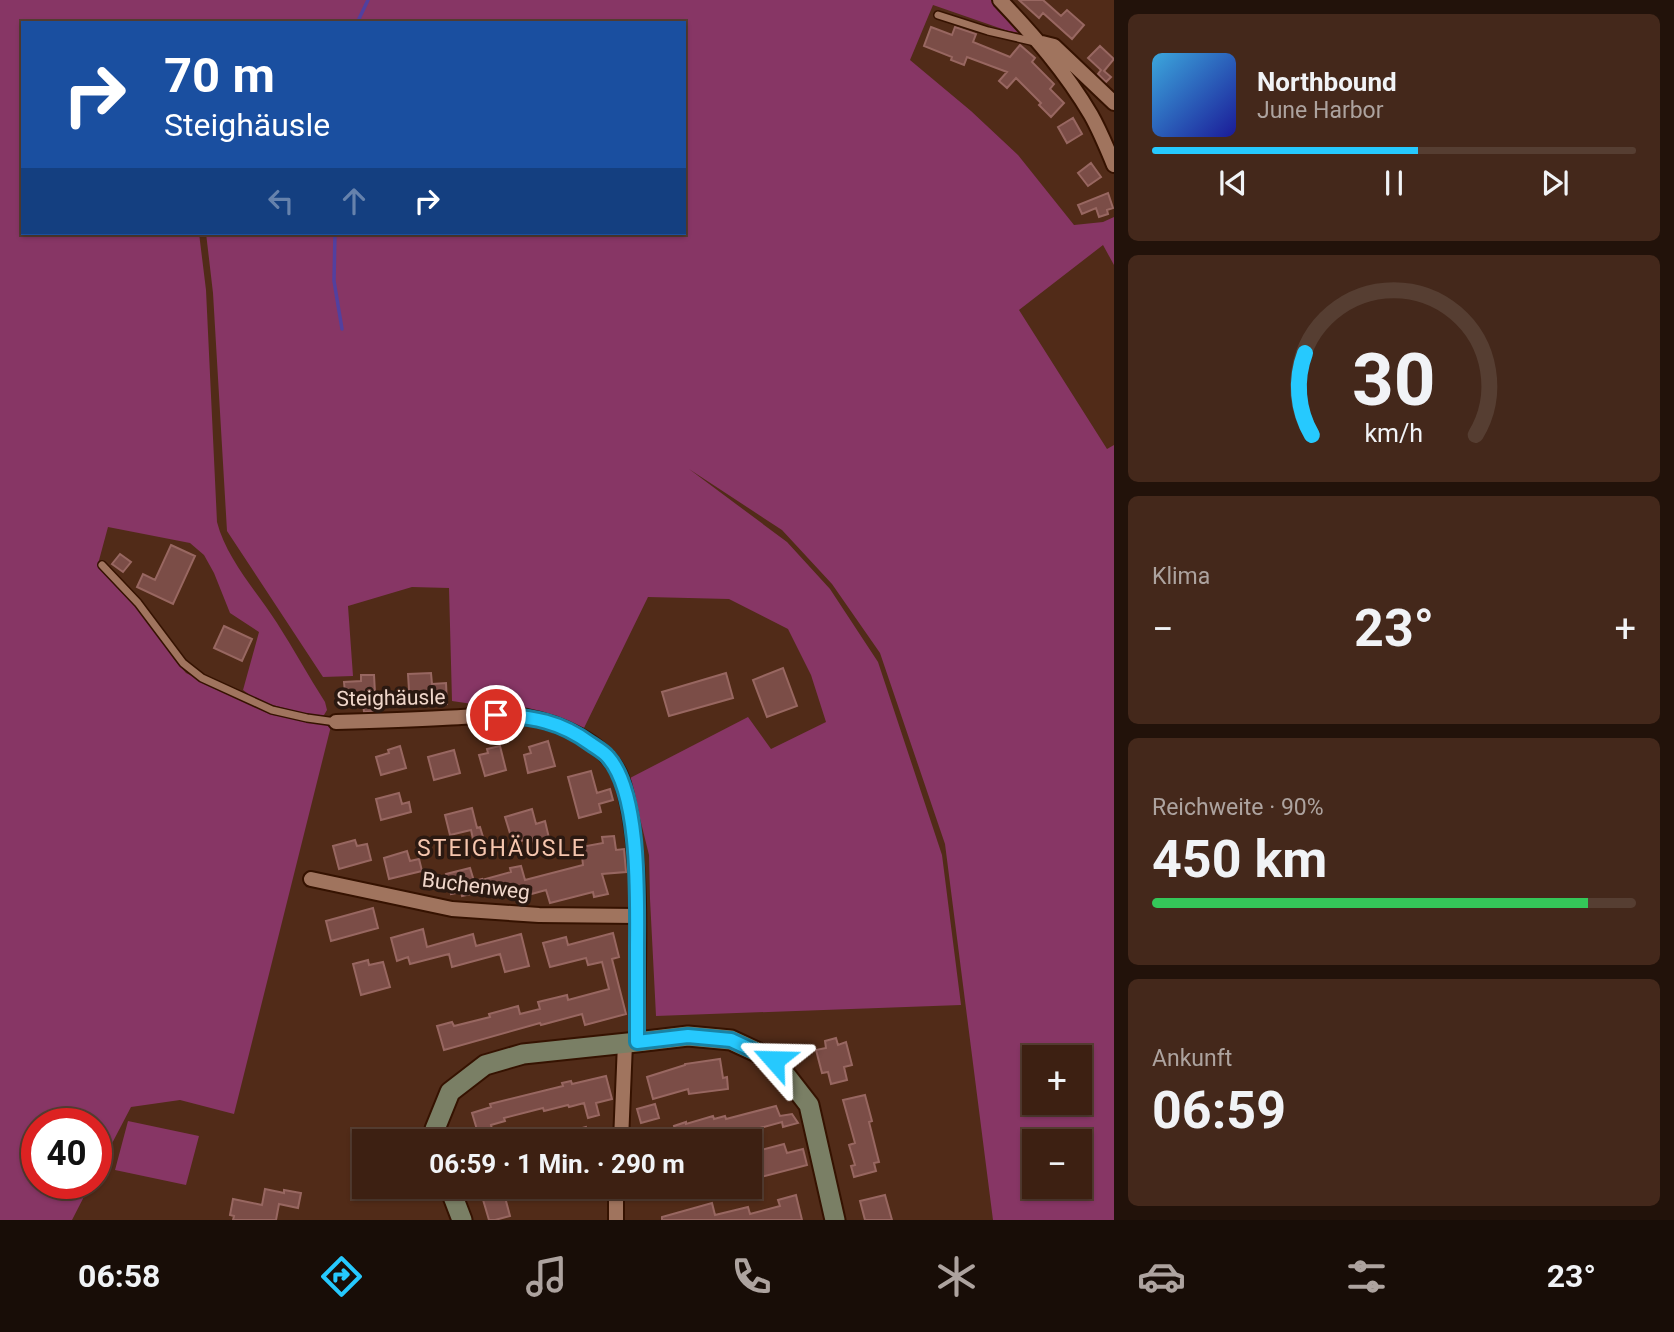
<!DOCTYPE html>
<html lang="de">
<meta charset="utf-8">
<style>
body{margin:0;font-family:Roboto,sans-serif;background:#44281b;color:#f1f3f6;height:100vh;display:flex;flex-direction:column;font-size:26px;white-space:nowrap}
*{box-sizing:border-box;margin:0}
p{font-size:23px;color:#ada39f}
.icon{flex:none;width:38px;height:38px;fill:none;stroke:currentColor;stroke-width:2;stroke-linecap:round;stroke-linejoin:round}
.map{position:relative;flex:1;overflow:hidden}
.side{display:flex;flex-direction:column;gap:14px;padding:14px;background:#22120a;width:560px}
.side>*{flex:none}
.banner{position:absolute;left:21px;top:21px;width:665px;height:214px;border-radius:0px;box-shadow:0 2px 5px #0004,0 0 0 2px #563e32;background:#1a4fa0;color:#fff;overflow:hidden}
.tools{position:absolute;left:1022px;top:1045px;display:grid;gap:14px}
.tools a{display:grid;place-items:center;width:70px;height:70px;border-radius:0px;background:#3d2012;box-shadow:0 2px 5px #0004,0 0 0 2px #563e32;font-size:35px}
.speed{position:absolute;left:21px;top:1108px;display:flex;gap:14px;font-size:35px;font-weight:700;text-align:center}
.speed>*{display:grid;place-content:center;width:91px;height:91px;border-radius:50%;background:#3d2012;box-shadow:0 2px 5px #0004,0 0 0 2px #563e32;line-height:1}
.speed .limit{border:10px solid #d22;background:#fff;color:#111}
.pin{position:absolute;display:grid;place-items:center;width:60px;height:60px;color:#fff;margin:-30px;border:4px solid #fff;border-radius:50%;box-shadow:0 2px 7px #0007}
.me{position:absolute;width:77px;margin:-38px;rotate:295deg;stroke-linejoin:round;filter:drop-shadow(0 0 5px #0008)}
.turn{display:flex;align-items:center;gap:24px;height:147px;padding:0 28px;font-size:32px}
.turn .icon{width:91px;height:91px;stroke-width:2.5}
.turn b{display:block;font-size:49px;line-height:60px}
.lanes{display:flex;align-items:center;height:66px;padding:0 28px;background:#0003;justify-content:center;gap:35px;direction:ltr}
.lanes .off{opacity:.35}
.big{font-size:52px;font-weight:700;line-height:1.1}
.side .widget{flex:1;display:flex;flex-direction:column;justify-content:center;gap:10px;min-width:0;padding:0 24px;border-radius:10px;background:#44281b}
.side .dial{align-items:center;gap:0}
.dial svg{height:182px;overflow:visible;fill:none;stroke:#563e32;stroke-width:7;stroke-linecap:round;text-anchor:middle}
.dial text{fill:#f1f3f6;stroke:none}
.song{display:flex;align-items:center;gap:21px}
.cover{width:84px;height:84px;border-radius:10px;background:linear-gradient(135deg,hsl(200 70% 55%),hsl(240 70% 35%))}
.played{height:7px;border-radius:4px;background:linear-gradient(90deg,#26c9fe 55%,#563e32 55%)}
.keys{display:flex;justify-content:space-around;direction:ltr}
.heat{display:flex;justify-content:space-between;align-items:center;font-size:38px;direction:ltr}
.charge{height:10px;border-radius:5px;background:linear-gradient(90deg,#34c759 90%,#563e32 0)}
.trip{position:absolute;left:352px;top:1129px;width:410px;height:70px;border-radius:0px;background:#3d2012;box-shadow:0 2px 5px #0004,0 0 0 2px #563e32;font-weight:700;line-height:70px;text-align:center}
.menu{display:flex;height:112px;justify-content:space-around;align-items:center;background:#180d07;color:#ada39f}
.menu .icon{width:49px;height:49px}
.menu .current{color:#26c9fe}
.menu b{font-size:32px;color:#f1f3f6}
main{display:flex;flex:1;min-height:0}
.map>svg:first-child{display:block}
.green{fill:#873665;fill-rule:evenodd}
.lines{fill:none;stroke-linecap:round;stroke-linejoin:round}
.stream{stroke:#52409f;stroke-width:3.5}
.building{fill:#7b4d47;stroke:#986761;stroke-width:2}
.lane-casing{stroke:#351200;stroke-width:10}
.street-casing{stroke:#351200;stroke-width:18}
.secondary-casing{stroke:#351200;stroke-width:23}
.lane{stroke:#a0745e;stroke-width:7}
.street{stroke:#a0745e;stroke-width:14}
.secondary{stroke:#7a7f65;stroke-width:19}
.route-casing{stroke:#1983a5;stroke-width:18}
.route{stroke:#26c9fe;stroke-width:12}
.labels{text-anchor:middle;stroke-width:7;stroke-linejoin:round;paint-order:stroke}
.street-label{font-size:21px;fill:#f0d7cb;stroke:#2b1911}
.neighbourhood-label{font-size:23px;letter-spacing:2px;fill:#f6c6ae;stroke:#2b1911}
</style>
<main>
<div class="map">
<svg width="1114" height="1220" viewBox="0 0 1114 1220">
<rect width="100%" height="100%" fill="#512b18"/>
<path class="green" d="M0,0h991l36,34 -19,-3 -75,-26 -23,55 61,51 47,44 56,70 29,-3 11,-5v48l-11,-20 -84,65 88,139 7,-4v775h-121l-48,-376 -65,-191 -48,-69 -50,-54 -93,-61 98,73 43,47 48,73 64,193 19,150 -305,11 -6,-117 -1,-44 -19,-77 118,-61 23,32 55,-27 -15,-47 -23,-46 -59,-30 -81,-2 -64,131 -57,-16 -75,-11 -3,-113 -37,-1 -64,19 5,70 -30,1 -96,-146 -14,-238 -7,-60h478v-210h-661v210h176l7,57 11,232c9,36 40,70 60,101 17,26 31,53 48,79l2,8 -3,5 -7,2 -59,-16 -15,-11 16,-58 -29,-19 -16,-40 -10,-18 -14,-12 -82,-16 -10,37 51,57 25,38 12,14 87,42 58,11 -97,388 -54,-14 -49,7 -35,67v-50h-59v59h54l-19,37h-72zM1034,1057h46v45h-46zM1034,1141h46v45h-46z
M128,1121l71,15 -13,49 -71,-15z"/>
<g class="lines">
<path class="stream" d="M357,23l11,-23
M335,233l-1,48 8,48"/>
</g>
<path class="building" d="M1019,0h24l18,16 6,-6 17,15 -12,14 -29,-26 -4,5z
M931,27l21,8 3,-8 21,7 -3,8 37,15 10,-12 15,13 -3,4 22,22 -4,5 14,14 -13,14 -12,-12 2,-2 -25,-25 -9,10 -8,-7 8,-9 -40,-15 -3,8 -13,-5 1,-3 -28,-11z
M1100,46l14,13 -10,12 7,6 -5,5 -8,-8 3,-4 -13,-12z
M1073,118l9,16 -15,9 -9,-16z
M1091,163l10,14 -13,9 -10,-13z
M1108,193l5,15 -6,2 1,4 -9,3 -3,-9 -14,6 -4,-9z
M171,545l24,11 -22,48 -36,-17 6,-13 12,6z
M120,554l11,8 -8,10 -11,-8z
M224,626l28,13 -10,22 -28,-13z
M783,668l14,38 -30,11 -14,-37z
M431,673l1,11 14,-1 1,21 -37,2 -2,-32z
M726,673l7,25 -64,18 -7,-24z
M361,675h13l2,36 -12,1 -1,-10 -17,1 -2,-21 17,-1z
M548,741l7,25 -27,7 -4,-18 7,-2 -2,-6z
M400,746l6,22 -25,7 -5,-18 13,-4 -1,-3z
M500,746l6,24 -21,6 -6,-21 9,-2 -1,-4z
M454,750l6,23 -26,7 -6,-23z
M591,771l6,22 13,-4 3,11 -14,4 2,8 -22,6 -11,-41z
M399,793l3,11 7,-2 2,10 -30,8 -5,-21z
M472,808l5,20 3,-1 3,10 -10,2 -2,-9 -21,5 -5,-20z
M532,809l4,15 9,-3 4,17 -15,5 -2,-5 -19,5 -8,-26z
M614,836l2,14 8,-1 2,23 -24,2 6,20 -14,3 -1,-5 -43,11 -4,-13 -29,8 -1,-4 -15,4 -3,-10 -36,8 -1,-4 -10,2 -5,-20 24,-6 4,13 8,-2v1l29,-8 -1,-4 11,-2 4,14 58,-15 -2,-18 22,-4 -1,-6z
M355,840l2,6 10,-2 4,16 -32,9 -6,-23z
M407,851l3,10 9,-2 3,12 -33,8 -5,-21z
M373,908l5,20 -47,13 -5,-20z
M423,929l4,18 46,-13 3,12 45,-12 8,32 -24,6 -5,-18 -48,13 -3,-13 -39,10 -2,-7 -11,4 -6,-23z
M613,933l6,24 -7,2 14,55 -41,11 -3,-11 -41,11 -1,-2 -96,27 -7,-24 15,-4 2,4 36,-9 -1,-3 29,-8 2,8 20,-5 -2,-7 29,-7 1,5 41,-11 -7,-27 -14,3 -2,-7 -36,9 -7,-24 23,-6 2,8z
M368,960l1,5 14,-3 7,25 -29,8 -8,-31z
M836,1038l2,7 8,-3 6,23 -8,2 3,13 -16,4 -3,-12 -6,1 -6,-23 10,-2 -1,-7z
M720,1059l3,19 4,-1 1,12 -39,5 -1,-5 -35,10 -6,-22 38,-12v-1z
M606,1076l6,23 -16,4 3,12 -11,3 -4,-15 -15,4 -1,-2 -24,6 -1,-3 -39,10 1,3 -14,4 1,4 -14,4 -6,-20 19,-6 -1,-3 73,-18 -1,-3 9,-2 1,3z
M865,1095l7,26 -3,1 10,40 -5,1 2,8 -22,6 -3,-11 4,-1 -6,-20 6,-2 -12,-43z
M655,1104l4,14 -18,5 -4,-14z
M776,1106l4,10 12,-2 6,9 -15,4 -1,-5 -44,12v-3l-29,6 -1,-3 -16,5 -1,-2 -13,3 -4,-14 12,-4v2l27,-8 1,3 11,-3 1,3z
M586,1127l4,14h-45v-3z
M784,1144l3,9 16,-4 4,16 -50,13 -7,-25z
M479,1186h23l8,30 -15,4h-6z
M265,1189l19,4v-3l17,3 -3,15 -19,-4 -3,16h-43l1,-4 -4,-1 3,-16 29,6z
M796,1195l6,25h-140v-3l50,-14 3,12 33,-8 2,7 30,-8 -2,-6z
M885,1195l7,25h-27l-5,-19z"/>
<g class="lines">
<defs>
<path id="lane" d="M938,15l50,16 47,11
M102,565l36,38 45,60 19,15 70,32 35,8 29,4"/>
<path id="street" d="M1000,0c35,37 65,71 91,115 9,16 16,33 23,50
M1042,43l12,3 60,57
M336,722c36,-1 71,-2 106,-4 28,-1 57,-5 85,-1 33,6 76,25 92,56 6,12 8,28 11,41 13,74 7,152 7,228
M311,879l141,30 87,6 98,1
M621,1141l4,-98
M616,1186v34"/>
<path id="secondary" d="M437,1141l-2,-12 15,-37 35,-27 38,-11 114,-12 51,-6 43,4 43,20 35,45 26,115
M449,1186l13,34"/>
</defs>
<use href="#lane" class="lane-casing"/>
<use href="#street" class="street-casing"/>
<use href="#secondary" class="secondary-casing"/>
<use href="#lane" class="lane"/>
<use href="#street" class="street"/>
<use href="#secondary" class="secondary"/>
</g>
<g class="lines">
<defs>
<path id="route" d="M496,715c37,2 64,6 95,29 6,4 13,8 17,13 33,37 29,145 29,193 0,31 0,61 0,92l51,-6 43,4 43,20"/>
</defs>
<use href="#route" class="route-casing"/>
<use href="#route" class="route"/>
</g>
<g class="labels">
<g class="street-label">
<text transform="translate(391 698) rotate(-1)" y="7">Steighäusle</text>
<text transform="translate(476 886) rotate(7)" y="7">Buchenweg</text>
</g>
<g class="neighbourhood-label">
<text x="502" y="856">STEIGHÄUSLE</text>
</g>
</g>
</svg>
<div class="tools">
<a>+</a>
<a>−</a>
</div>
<div class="speed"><div class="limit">40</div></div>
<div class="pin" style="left:496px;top:715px;background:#d93025"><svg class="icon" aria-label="arrive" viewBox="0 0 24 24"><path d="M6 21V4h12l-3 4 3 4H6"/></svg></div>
<svg class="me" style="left:774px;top:1060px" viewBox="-20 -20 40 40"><path d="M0-17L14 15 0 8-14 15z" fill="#26c9fe" stroke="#fff" stroke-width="4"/></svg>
<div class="trip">06:59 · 1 Min. · 290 m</div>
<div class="banner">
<div class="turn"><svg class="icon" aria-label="right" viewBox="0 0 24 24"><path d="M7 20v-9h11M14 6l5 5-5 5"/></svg><div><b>70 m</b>Steighäusle</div></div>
<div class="lanes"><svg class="icon off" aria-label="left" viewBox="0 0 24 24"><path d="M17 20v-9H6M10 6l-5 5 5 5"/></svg><svg class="icon off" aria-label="ahead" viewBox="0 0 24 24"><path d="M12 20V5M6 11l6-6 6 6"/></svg><svg class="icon" aria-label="right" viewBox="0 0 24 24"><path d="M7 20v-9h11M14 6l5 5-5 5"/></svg></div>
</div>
</div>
<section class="side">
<div class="widget">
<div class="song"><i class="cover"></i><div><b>Northbound</b><p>June Harbor</p></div></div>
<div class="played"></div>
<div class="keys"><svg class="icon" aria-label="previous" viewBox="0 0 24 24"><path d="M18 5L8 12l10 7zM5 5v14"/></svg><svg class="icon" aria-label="pause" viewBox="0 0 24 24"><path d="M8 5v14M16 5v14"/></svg><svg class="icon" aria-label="next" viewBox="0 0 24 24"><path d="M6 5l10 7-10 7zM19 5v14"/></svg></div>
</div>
<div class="widget dial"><svg viewBox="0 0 100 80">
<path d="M14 69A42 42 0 1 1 86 69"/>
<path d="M14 69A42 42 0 0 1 11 33" stroke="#26c9fe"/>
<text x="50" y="56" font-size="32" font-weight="700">30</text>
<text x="50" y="72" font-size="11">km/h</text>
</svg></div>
<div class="widget"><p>Klima</p>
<div class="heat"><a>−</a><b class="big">23°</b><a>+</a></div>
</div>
<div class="widget"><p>Reichweite · 90%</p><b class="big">450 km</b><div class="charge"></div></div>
<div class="widget"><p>Ankunft</p><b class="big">06:59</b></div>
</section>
</main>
<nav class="menu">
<b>06:58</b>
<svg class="icon current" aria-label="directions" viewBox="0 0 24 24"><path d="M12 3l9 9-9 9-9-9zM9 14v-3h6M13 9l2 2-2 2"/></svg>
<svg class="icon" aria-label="music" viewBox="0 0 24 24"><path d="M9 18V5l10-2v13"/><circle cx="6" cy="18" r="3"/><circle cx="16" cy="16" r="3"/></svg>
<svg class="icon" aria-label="phone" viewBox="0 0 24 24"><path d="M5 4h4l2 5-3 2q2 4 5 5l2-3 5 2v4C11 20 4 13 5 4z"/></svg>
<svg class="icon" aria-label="climate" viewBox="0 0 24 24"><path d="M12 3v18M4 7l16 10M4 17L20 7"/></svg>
<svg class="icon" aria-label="car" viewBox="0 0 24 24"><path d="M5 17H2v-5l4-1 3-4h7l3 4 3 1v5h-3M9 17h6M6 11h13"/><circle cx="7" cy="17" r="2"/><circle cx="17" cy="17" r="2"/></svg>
<svg class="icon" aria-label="filters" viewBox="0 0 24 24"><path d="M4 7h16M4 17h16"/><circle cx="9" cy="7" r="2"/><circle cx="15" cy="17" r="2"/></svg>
<b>23°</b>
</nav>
